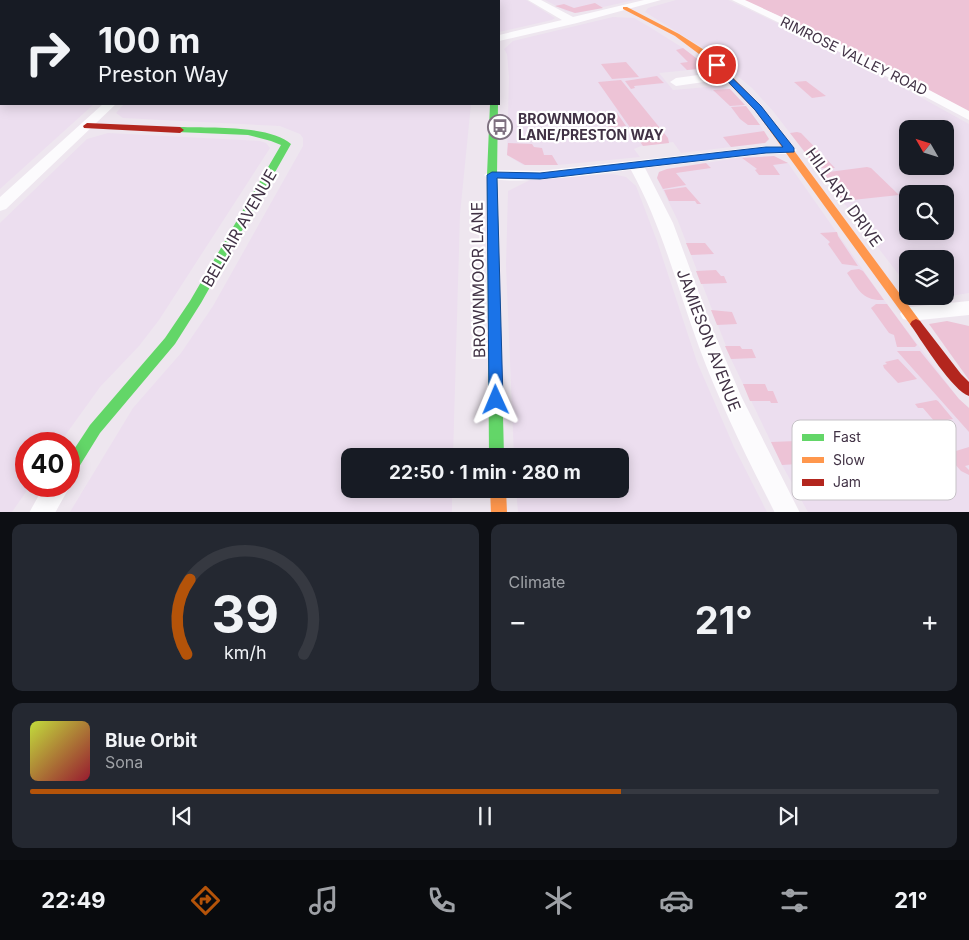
<!DOCTYPE html>
<meta charset="utf-8">
<style>
body{margin:0;font-family:Inter,sans-serif;background:#242831;color:#f1f3f6;height:100vh;display:flex;flex-direction:column;font-size:19px;white-space:nowrap}
*{box-sizing:border-box;margin:0}
p{font-size:16px;color:#9ea1a6}
.icon{flex:none;width:28px;height:28px;fill:none;stroke:currentColor;stroke-width:2;stroke-linecap:round;stroke-linejoin:round}
.map{position:relative;height:512px;overflow:hidden}
.details{display:flex;flex-direction:column;gap:12px;padding:12px;background:#0d0f14;flex:1}
.details>*{flex:none}
.hud{position:absolute;left:0px;top:0px;width:500px;height:105px;box-shadow:0 2px 12px #0003;background:#171b24;color:#f1f3f6;overflow:hidden}
.needle{width:32px;rotate:309deg}
.tools{position:absolute;left:899px;top:120px;display:grid;gap:10px}
.tools a{display:grid;place-items:center;width:55px;height:55px;border-radius:10px;background:#171b24;box-shadow:0 2px 12px #0003;font-size:25px}
.speed{position:absolute;left:15px;top:432px;display:flex;gap:10px;font-size:25px;font-weight:700;text-align:center}
.speed>*{display:grid;place-content:center;width:65px;height:65px;border-radius:50%;background:#171b24;box-shadow:0 2px 12px #0003;line-height:1}
.speed .limit{border:8px solid #d22;background:#fff;color:#111}
.pin{position:absolute;display:grid;place-items:center;width:42px;height:42px;color:#fff;margin:-21px;border:2px solid #fff;border-radius:50%;box-shadow:0 1px 5px #0007}
.me{position:absolute;width:55px;margin:-28px;rotate:359deg;stroke-linejoin:round;filter:drop-shadow(0 0 4px #0008)}
.turn{display:flex;align-items:center;gap:18px;height:105px;padding:0 15px;font-size:22px}
.turn .icon{width:65px;height:65px;stroke-width:2.5}
.turn b{display:block;font-size:35px;line-height:42px}
.big{font-size:38px;font-weight:700;line-height:1.1}
.details .card{flex:1;display:flex;flex-direction:column;justify-content:center;gap:8px;min-width:0;padding:0 18px;border-radius:10px;background:#242831}
.details .dial{align-items:center;gap:0}
.dial svg{height:130px;overflow:visible;fill:none;stroke:#363941;stroke-width:7;stroke-linecap:round;text-anchor:middle}
.dial text{fill:#f1f3f6;stroke:none}
.song{display:flex;align-items:center;gap:15px}
.cover{width:60px;height:60px;border-radius:8px;background:linear-gradient(135deg,hsl(70 70% 55%),hsl(350 70% 35%))}
.played{height:5px;border-radius:2px;background:linear-gradient(90deg,#b45309 65%,#363941 65%)}
.keys{display:flex;justify-content:space-around;direction:ltr}
.heat{display:flex;justify-content:space-between;align-items:center;font-size:28px;direction:ltr}
.details .tiles{flex:1;display:grid;gap:12px;grid-template-columns:1fr 1fr}
.card:last-child{grid-column:span 2}
.trip{position:absolute;left:341px;top:448px;width:288px;height:50px;border-radius:10px;background:#171b24;box-shadow:0 2px 12px #0003;font-weight:700;line-height:50px;text-align:center}
.tab-bar{display:flex;height:80px;justify-content:space-around;align-items:center;background:#090b0e;color:#9ea1a6}
.tab-bar .icon{width:35px;height:35px}
.tab-bar .current{color:#b45309}
.tab-bar b{font-size:22px;color:#f1f3f6}
.map>svg:first-child{display:block}
.residential{fill:#ecdeef;fill-rule:evenodd}
.education{fill:#ecd7ee}
.green{fill:#edc3d6}
.lines{fill:none;stroke-linecap:round;stroke-linejoin:round}
.street{fill:#fcfbfd;fill-rule:evenodd}
.fast{fill:#63d668;fill-rule:evenodd}
.slow{fill:#ff974d;fill-rule:evenodd}
.jam{fill:#b3261e;fill-rule:evenodd}
.route{fill:#1a73e8;stroke:#114b97}
.labels{text-anchor:middle;stroke-width:4.5;stroke-linejoin:round;paint-order:stroke}
.far-street-label{font-size:14px;fill:#413245;stroke:#fff}
.far-poi-label{font-size:14px;font-weight:bold;fill:#413245;stroke:#fff;text-anchor:start}
.street-label{font-size:16px;fill:#413245;stroke:#fff}
.key{fill:#fff;stroke:#c6c2c7;stroke-width:1}
.key-label{font-size:14px;fill:#413245}
</style>
<div class="map">
<svg width="969" height="513" viewBox="0 0 969 513">
<rect width="100%" height="100%" fill="#eee6ef"/>
<path class="residential" d="M483,0h43l29,18 -3,2 -53,12v-31z
M545,0h89l-57,13 -11,-2z
M676,0h52l109,51 132,73v169l-25,4 -17,-1h18v-37h-37l-1,27 -1,-2 -133,-173 -21,-23 -46,-38 -61,-38 3,-4zM908,129h37v37h-37zM908,194h37v37h-37z
M613,17l21,1 14,8 35,22 26,20 -50,5 14,17 46,-4 10,2 31,37 9,15 -4,3 -84,10 -8,-11 -32,4 -7,3 6,8 -82,8h-35l-16,-10 2,-78 -2,-23 -3,-5 9,-8z
M0,55l1,49h93l-94,85z
M124,104h347l-11,110 -7,242h-103v33h102v23h-382l63,-104 48,-55 32,-47 90,-160v-8l-3,-4 -20,-8 -157,-8 -7,-5z
M108,133l152,8 6,2 4,5 -111,172 -20,26 -39,41 -41,57h-33v42h4l-18,26h-12v-289l87,-84z
M774,156l14,7 99,141 72,95 10,9v104h-161l-26,-47 -51,-106 -53,-138 -21,-43 2,-6 8,-3 77,-12z
M612,174l14,3 10,9 21,55 40,121 37,85 33,65h-249l-2,-23h104v-33h-106l-8,-190 2,-75 22,-11z"/>
<path class="education" d="M0,0h483v1h-482v41z"/>
<path class="green" d="M743,0h226v112l-145,-76z
M595,3l8,5 -28,5 -20,-7 9,-2 10,4z
M683,48l26,20 -22,2 -7,-7 8,-1 -12,-12z
M626,62l13,15 -27,2 -11,-15z
M657,76l7,7 -30,3 1,2 -4,1 -6,-8z
M621,80l47,58 1,5 -26,3 -45,-64z
M806,81l20,15 -14,2 -18,-16z
M730,89l15,16 -15,1 -17,-16z
M746,106l14,19h-12l-8,-6 -9,-12z
M617,113l9,13 -17,2 -4,-7 14,-2 -15,1 -4,-5z
M764,131l5,8 -4,4 -34,4 -8,-10z
M797,132l4,1 34,35h-18l-27,-35z
M508,143l24,1 2,3 8,1 2,7h8l6,10h-33l-18,-10z
M774,156l14,7 -15,2 7,10h-21l-4,-5 2,-1 -15,-11z
M706,163l5,5 -35,5 10,12 -23,4 -6,-11 2,-6 8,-3z
M867,167l4,1 28,27 -56,6 -22,-28z
M686,187l15,17h-4l-2,-3h-26l-5,-11z
M837,232l1,4 20,30 -16,-2 -14,-20 2,-2 -10,-9z
M686,243h19l9,11 -23,1z
M859,269l4,2 21,29c-22,1 -25,-10 -37,-27l4,-3z
M716,270l5,6h3l3,7 -26,1 -5,-13z
M876,304h11l30,41 -2,2h-18l-3,-12 -5,-2 -18,-25z
M711,310l21,2 5,12 -20,1z
M947,321l22,5v54l-40,-56z
M725,346h15l2,3h10l4,9 -25,1z
M897,351h23l39,48 10,9v24z
M898,359l19,20 -19,4 -14,-15 -1,-3 4,-1 -2,-2z
M743,384h22l3,7h5l5,12h-7l-1,-2h-20z
M936,400l2,1 15,18 -18,3 -12,-14h-5l-3,-4z
M797,441l4,7h6l7,15 -32,2 -11,-23z
M969,447v18l-4,1 4,4v5l-8,-4 -15,-17z"/>
<g class="lines">
<path class="street" d="M528,0h13l32,17 71,-17h17l-84,23 -78,18v-6l63,-15z
M732,0h13l114,53 110,58v9l-119,-63z
M0,45h1v6h-1z
M728,71l4,1 2,3 -2,3 -56,8 -6,-4 6,-4z
M103,104h13l-110,105 -6,2v-14z
M766,146h24l7,4 -7,4h-24l-121,14 28,55 37,100 31,73 59,117h-25c-28,-55 -55,-109 -76,-166 -22,-60 -37,-121 -68,-177 -21,2 -137,19 -147,5l8,-5 48,1z
M969,301v14l-59,6 -7,-2 -3,-5 3,-5 7,-2z
M69,483l1,3 -15,27h-26l15,-27h25z"/>
<path class="fast" d="M490,104h8l-1,71 7,281h-15l-2,-281z
M180,127c28,1 90,-2 111,17l-90,159 -26,41 -75,89 -26,42 -5,2v-20l21,-32 75,-87 25,-37 91,-156 -10,-4 -23,-6 -71,-3v-4z"/>
<path class="slow" d="M623,7h4l52,27 30,19 52,53 159,215 2,3 -2,3h-8l-157,-217 -52,-53 -28,-21 -52,-27z
M490,489h16l1,24h-16z"/>
<path class="jam" d="M87,123l93,4 4,3 -4,3 -96,-5 -1,-2z
M916,319l4,2 41,53 8,8v14c-16,-5 -46,-53 -57,-69l-2,-3 2,-3z"/>
</g>
<path class="route" d="M717,63l44,43 33,42v4l-28,1 -226,26 -43,-1 6,222 -2,4h-10l-2,-4 -2,-225 5,-3 48,1 226,-26h17l-28,-37 -41,-43 -1,-2z"/>
<defs>
<symbol id="bus-ring" viewBox="-11 -11 22 22"><circle r="9.5" fill="#fff" stroke="#7e7180" stroke-width="1.5"/><path d="M-5-6H5V4H4V6H2V4H-2V6H-4V4H-5ZM-3.5-4V0h7V-4ZM-3.5 1.2v1.5H-2V1.2ZM2 1.2v1.5H3.5V1.2Z" fill="#7e7180"/></symbol>
</defs>
<g fill-rule="evenodd">
<use href="#bus-ring" x="486" y="113" width="28" height="28"/>
</g>
<g class="labels">
<g class="far-street-label">
<text transform="translate(854 56) rotate(26)" y="5">RIMROSE VALLEY ROAD</text>
</g>
<g class="far-poi-label">
<text x="518" y="124">BROWNMOOR<tspan x="518" dy="16">LANE/PRESTON WAY</tspan></text>
</g>
<g class="street-label">
<text transform="translate(844 197) rotate(54)" y="6">HILLARY DRIVE</text>
<text transform="translate(239 228) rotate(-60)" y="6">BELLAIR AVENUE</text>
<text transform="translate(478 280) rotate(-91)" y="6">BROWNMOOR LANE</text>
<text transform="translate(709 340) rotate(69)" y="6">JAMIESON AVENUE</text>
</g>
</g>
<rect x="792" y="420" width="164" height="80" rx="8" class="key"/>
<rect x="802" y="434" width="22" height="7" fill="#63d668"/>
<rect x="802" y="457" width="22" height="6" fill="#ff974d"/>
<rect x="802" y="479" width="22" height="7" fill="#b3261e"/>
<g class="key-label">
<text x="833" y="442">Fast</text>
<text x="833" y="465">Slow</text>
<text x="833" y="487">Jam</text>
</g>
</svg>
<div class="tools">
<a><svg class="needle" viewBox="-14 -14 28 28"><path d="M0-13l5 13h-10z" fill="#e53935"/><path d="M0 13l5-13h-10z" fill="#9ea1a6"/></svg></a>
<a><svg class="icon" aria-label="search" viewBox="0 0 24 24"><circle cx="10" cy="10" r="6"/><path d="M15 15l6 6"/></svg></a>
<a><svg class="icon" aria-label="layers" viewBox="0 0 24 24"><path d="M12 4l9 5-9 5-9-5zM3 14l9 5 9-5"/></svg></a>
</div>
<div class="speed"><div class="limit">40</div></div>
<div class="pin" style="left:717px;top:65px;background:#d93025"><svg class="icon" aria-label="arrive" viewBox="0 0 24 24"><path d="M6 21V4h12l-3 4 3 4H6"/></svg></div>
<svg class="me" style="left:496px;top:400px" viewBox="-20 -20 40 40"><path d="M0-17L14 15 0 8-14 15z" fill="#1a73e8" stroke="#fff" stroke-width="4"/></svg>
<div class="trip">22:50 · 1 min · 280 m</div>
<div class="hud">
<div class="turn"><svg class="icon" aria-label="right" viewBox="0 0 24 24"><path d="M7 20v-9h11M14 6l5 5-5 5"/></svg><div><b>100 m</b>Preston Way</div></div>
</div>
</div>
<section class="details">
<div class="tiles">
<div class="card dial"><svg viewBox="0 0 100 80">
<path d="M14 69A42 42 0 1 1 86 69"/>
<path d="M14 69A42 42 0 0 1 16 23" stroke="#b45309"/>
<text x="50" y="56" font-size="32" font-weight="700">39</text>
<text x="50" y="72" font-size="11">km/h</text>
</svg></div>
<div class="card"><p>Climate</p>
<div class="heat"><a>−</a><b class="big">21°</b><a>+</a></div>
</div>
<div class="card">
<div class="song"><i class="cover"></i><div><b>Blue Orbit</b><p>Sona</p></div></div>
<div class="played"></div>
<div class="keys"><svg class="icon" aria-label="previous" viewBox="0 0 24 24"><path d="M18 5L8 12l10 7zM5 5v14"/></svg><svg class="icon" aria-label="pause" viewBox="0 0 24 24"><path d="M8 5v14M16 5v14"/></svg><svg class="icon" aria-label="next" viewBox="0 0 24 24"><path d="M6 5l10 7-10 7zM19 5v14"/></svg></div>
</div>
</div>
</section>
<nav class="tab-bar">
<b>22:49</b>
<svg class="icon current" aria-label="directions" viewBox="0 0 24 24"><path d="M12 3l9 9-9 9-9-9zM9 14v-3h6M13 9l2 2-2 2"/></svg>
<svg class="icon" aria-label="music" viewBox="0 0 24 24"><path d="M9 18V5l10-2v13"/><circle cx="6" cy="18" r="3"/><circle cx="16" cy="16" r="3"/></svg>
<svg class="icon" aria-label="phone" viewBox="0 0 24 24"><path d="M5 4h4l2 5-3 2q2 4 5 5l2-3 5 2v4C11 20 4 13 5 4z"/></svg>
<svg class="icon" aria-label="climate" viewBox="0 0 24 24"><path d="M12 3v18M4 7l16 10M4 17L20 7"/></svg>
<svg class="icon" aria-label="car" viewBox="0 0 24 24"><path d="M5 17H2v-5l4-1 3-4h7l3 4 3 1v5h-3M9 17h6M6 11h13"/><circle cx="7" cy="17" r="2"/><circle cx="17" cy="17" r="2"/></svg>
<svg class="icon" aria-label="filters" viewBox="0 0 24 24"><path d="M4 7h16M4 17h16"/><circle cx="9" cy="7" r="2"/><circle cx="15" cy="17" r="2"/></svg>
<b>21°</b>
</nav>
